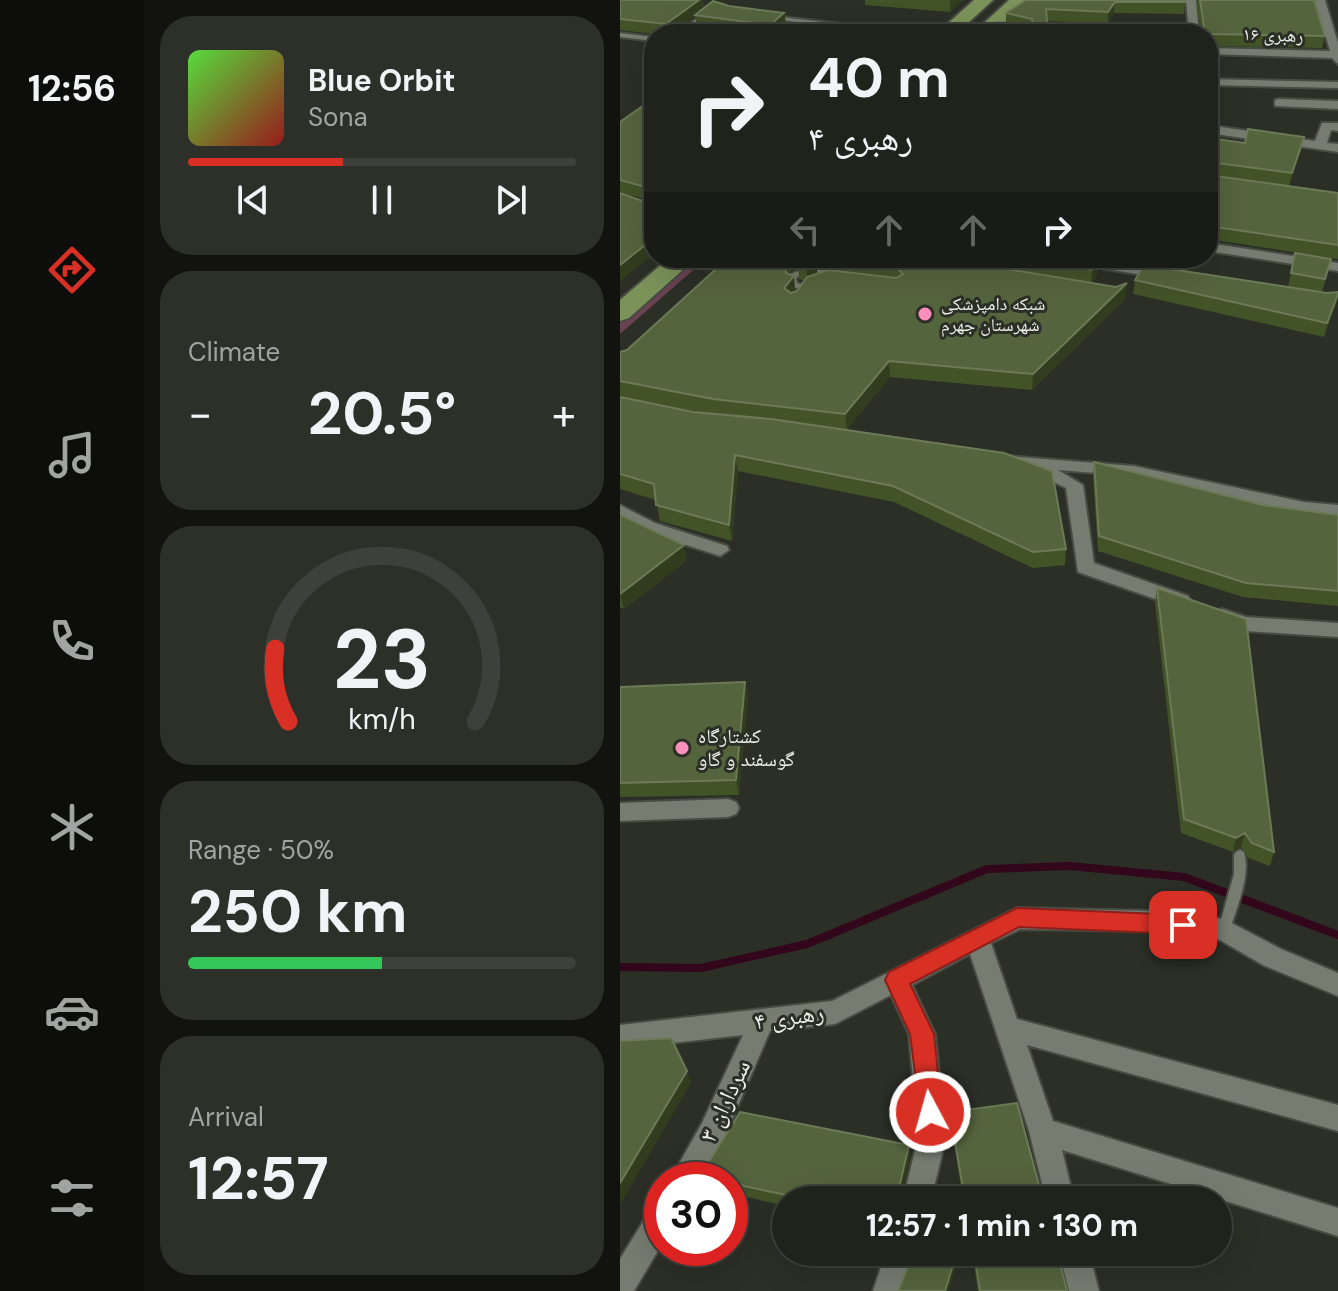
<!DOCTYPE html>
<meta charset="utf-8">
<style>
body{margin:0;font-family:"DM Sans","Noto Naskh Arabic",sans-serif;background:#2d2f29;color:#f1f3f6;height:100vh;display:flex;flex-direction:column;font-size:30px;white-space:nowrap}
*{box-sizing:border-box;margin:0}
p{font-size:26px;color:#a2a4a3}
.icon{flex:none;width:44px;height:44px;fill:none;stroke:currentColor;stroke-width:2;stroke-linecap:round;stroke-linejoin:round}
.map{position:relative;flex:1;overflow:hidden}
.side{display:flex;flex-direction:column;gap:16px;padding:16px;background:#12130f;width:476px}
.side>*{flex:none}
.top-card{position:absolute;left:24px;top:24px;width:574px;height:244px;border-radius:32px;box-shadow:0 8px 32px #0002,0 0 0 2px #3d403b;background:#20231c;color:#f1f3f6;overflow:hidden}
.speed{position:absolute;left:24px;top:1162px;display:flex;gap:16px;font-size:40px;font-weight:700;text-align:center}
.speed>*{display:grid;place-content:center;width:104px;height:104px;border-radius:50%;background:#20231c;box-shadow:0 8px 32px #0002,0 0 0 2px #3d403b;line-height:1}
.speed .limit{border:12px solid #d22;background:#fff;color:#111}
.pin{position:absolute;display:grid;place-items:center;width:68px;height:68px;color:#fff;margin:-34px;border-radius:16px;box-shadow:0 4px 12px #0006}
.me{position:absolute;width:88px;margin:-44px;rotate:354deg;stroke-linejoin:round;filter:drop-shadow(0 0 6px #0008)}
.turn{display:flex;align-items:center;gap:28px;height:168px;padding:0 32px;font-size:36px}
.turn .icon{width:104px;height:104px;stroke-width:2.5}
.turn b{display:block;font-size:56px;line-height:68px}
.lanes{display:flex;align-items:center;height:76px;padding:0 32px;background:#0003;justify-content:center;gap:40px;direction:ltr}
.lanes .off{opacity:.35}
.big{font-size:60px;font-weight:700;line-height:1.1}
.side .tile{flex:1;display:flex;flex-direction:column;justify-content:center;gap:12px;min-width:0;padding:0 28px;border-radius:32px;background:#2d2f29}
.side .dial{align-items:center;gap:0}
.dial svg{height:208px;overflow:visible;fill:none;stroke:#3d403b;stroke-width:7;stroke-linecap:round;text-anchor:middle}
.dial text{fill:#f1f3f6;stroke:none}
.song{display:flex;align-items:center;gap:24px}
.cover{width:96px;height:96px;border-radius:12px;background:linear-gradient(135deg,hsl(110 70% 55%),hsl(0 70% 35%))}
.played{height:8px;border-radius:4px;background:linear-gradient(90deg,#d93025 40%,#3d403b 40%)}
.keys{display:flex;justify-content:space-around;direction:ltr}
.heat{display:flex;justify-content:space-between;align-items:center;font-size:44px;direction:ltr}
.charge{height:12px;border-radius:6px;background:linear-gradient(90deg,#34c759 50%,#3d403b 0)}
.trip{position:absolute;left:152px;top:1186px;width:460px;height:80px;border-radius:40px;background:#20231c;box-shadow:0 8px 32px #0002,0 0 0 2px #3d403b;font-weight:700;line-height:80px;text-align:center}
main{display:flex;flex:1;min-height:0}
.menu{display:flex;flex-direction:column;width:144px;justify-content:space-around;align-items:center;background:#0d0e0b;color:#a2a4a3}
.menu .icon{width:56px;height:56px}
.menu .on{color:#d93025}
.menu b{font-size:36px;color:#f1f3f6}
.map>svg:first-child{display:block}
.green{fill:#6b4252}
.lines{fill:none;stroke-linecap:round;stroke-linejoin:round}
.stream{stroke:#32061b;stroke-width:8}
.service-casing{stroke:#474b43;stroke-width:4}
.minor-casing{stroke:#474b43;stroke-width:4}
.primary-casing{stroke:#474b43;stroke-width:4}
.service{fill:#767c70;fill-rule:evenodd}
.minor{fill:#767c70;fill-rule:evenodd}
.primary{fill:#7b9259;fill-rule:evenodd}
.wall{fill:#425328;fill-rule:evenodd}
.shaded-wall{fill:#313d1e}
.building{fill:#54643d;stroke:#6c7a58;stroke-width:2}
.route{fill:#d93025;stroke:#8d1f18;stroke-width:2}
.poi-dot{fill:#fe8ebc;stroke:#2b2f26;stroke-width:3}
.labels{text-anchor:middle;stroke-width:6;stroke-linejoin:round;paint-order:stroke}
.far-street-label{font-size:18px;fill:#edf0ea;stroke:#2b2f26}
.far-poi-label{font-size:18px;fill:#edf0ea;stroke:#2b2f26;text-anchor:start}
.poi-label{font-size:20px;fill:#edf0ea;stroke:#2b2f26;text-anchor:start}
.near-street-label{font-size:24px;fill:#edf0ea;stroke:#2b2f26}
</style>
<main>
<nav class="menu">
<b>12:56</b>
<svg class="icon on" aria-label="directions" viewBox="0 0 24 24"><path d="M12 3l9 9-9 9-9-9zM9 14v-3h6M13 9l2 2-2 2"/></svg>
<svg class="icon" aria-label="music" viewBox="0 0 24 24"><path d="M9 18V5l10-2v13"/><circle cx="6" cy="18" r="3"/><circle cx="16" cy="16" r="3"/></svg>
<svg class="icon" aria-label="phone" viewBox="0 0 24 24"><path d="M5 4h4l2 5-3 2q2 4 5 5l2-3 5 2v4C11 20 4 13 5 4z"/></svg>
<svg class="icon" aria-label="climate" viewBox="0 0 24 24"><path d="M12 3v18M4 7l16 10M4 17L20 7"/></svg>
<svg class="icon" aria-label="car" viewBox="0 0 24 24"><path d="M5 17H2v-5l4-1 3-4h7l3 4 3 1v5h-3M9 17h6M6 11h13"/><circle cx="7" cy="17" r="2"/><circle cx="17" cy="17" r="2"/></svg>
<svg class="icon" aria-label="filters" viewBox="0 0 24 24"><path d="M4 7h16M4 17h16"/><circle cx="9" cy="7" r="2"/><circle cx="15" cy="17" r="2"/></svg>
</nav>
<section class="side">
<div class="tile">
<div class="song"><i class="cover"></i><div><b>Blue Orbit</b><p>Sona</p></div></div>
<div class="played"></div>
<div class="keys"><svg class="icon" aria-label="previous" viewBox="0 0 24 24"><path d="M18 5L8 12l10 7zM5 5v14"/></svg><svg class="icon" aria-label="pause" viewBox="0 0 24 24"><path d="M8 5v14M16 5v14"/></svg><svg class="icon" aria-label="next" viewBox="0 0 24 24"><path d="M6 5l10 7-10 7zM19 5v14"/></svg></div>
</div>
<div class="tile"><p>Climate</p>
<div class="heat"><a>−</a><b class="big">20.5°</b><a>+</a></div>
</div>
<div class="tile dial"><svg viewBox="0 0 100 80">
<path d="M14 69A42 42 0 1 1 86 69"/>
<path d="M14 69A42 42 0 0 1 9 41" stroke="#d93025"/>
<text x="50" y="56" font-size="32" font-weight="700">23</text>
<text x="50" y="72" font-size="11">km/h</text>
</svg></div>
<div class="tile"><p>Range · 50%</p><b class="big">250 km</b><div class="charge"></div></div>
<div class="tile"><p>Arrival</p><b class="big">12:57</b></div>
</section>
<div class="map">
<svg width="718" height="1291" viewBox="0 0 718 1291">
<rect width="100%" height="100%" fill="#2b2f26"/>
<path class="green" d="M76,258h11l-87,76v-11z"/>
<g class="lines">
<path class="stream" d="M0,967l81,1 106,-24 180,-75 83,-3 114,11 154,58"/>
<defs>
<path id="service" d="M84,13l3,2 -1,1 -24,18h-6z
M153,16l137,16 3,2h-17l-125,-15 -1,-1z
M0,33l34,4v4l-34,-4z
M185,268l20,2 5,11 -21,9 -18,-3 -3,-10 1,-2zM186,272l13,2 3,6 -14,6 -11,-3 -1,-5z
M620,850l4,2c7,24 -7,54 -14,78l-2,4 -4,1 -4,-1 -2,-4 16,-56v-19l2,-3z"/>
<path id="minor" d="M566,0h10l3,34h-10z
M695,0h10l13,43v21l-6,-6 -124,-4v-6l122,3z
M588,79l130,3v6l-130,-3z
M659,99l59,2v8l-63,-3v-6z
M702,123h16v8l-7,-1 -4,13 11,1v8l-130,-19v-8l107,16z
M588,243l130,20v8l-130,-20z
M437,258h33l77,13 7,4 -7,4 -103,-17z
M387,456l127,10 170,36 34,3v12l-34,-3 -170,-38 -76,-6 25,15 11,78 94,33 3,5 -3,5 -7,2 -103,-36 -12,-84 -31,-15 -2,-5 -32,-3 -3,-4z
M0,505l35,18 72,23 2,4 -9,6 -77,-25 -23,-12z
M602,609l24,8 92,6v14l-93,-6 -30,-10 -3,-5z
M108,799l8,3 3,6 -3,6 -8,3 -108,4v-18z
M397,908l137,3 70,8 57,30 57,24v23l-75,-31 -43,-25 -66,-9 -134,-2 -29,14 26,76 321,86v26l-311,-86 26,76 285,87v28l-276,-86 12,50h-28l-17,-69 -59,-177 -58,31 23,49 11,104 -15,62h-28l15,-62 -9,-104 -18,-39 -56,29 -65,7 -48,112 -22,37h-30l32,-57 41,-88 -123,14v-24l212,-24z
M42,1203v41l-28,47h-14v-32l32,-52z
M266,1252h30l-13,39h-30z
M439,1252h30l10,39h-30z"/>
<path id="primary" d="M354,0h19l-37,34h-20z
M389,0h19l-36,34h-20z
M49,258h27l-67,60 -9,3v-21z"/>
</defs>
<use href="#service" class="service-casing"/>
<use href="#minor" class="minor-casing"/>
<use href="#primary" class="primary-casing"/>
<use href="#service" class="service"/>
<use href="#minor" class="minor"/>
<use href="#primary" class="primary"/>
</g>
<path class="wall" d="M0,0h83l1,8 25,-2 55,7 2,11 -12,10h-22l-55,-8 -2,-10 -25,18h-16l-34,-4z
M245,0h98l-13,12 -85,-7z
M406,0h159l-1,14 -70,-1 -6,11 -61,-3 1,13 -42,-12v-9z
M576,0h118l11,36 -3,12 -114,-2v-12h-7z
M34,108l-6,92 -28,-8v-70z
M588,138l93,12 -12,36 49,7v66l-130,-20z
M675,253l33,19 -6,20 14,13 -12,32 -191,-43 2,-14 153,7z
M117,258h203l81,13v-12l77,12 -6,12 33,16 -93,91 -142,-13 -43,52 219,120 -1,16 -32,3 -139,-66 -156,-31 -6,70 -72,-20 -4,-21 -36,-11v-92l73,15 16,2 -89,-17v-45l7,-2 110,-89zM197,266l8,1 2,3 -10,4zM178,268l1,11 5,2 -7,10 -2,1 -1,-16 -8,-5 4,1z
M474,462l169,43 75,10v91l-95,-9 -145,-46 -5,-74z
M0,515l67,45 -63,49 -4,-2z
M537,588l117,264 -4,14 -22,-8 -7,-11 -8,5 -52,-19 -26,-230z
M125,682l3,15 -9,98 -119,2v-110z
M330,1112l93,88h-80l-12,-76z
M289,1145l1,12 -8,33 5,10h-121v6l-56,-13v-13h-29l-1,-4z
M352,1252h85l10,39h-89z"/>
<path class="shaded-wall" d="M79,0h4l1,9 -34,25h-2l-2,-10z
M331,0h12l-13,12v-11z
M495,2l-1,11 -6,11v-12z
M164,13l2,11 -12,10h-3l-1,-9z
M684,137l-3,13 -12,36 3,-13z
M34,181v15l-6,4 -3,-13z
M34,238v16l-34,27v-16z
M169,258h16l-8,4 1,6 -8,4z
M479,258l-1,13 -7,13 1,-14z
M196,261l2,17 -10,5 -2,-18z
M174,276l1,15 -9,13 -2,-16z
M507,283l-2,16 -93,91 1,-16z
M718,294l-2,11 -12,32 3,-14z
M269,361l1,16 -43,52 -2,-15z
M115,455l3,16 -6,70 -3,-16z
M64,545l3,15 -63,49 -4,-15z
M125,682l3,15 -9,98 -3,-15z
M625,833l-4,14 -8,5 3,-14z
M67,1071l4,12 -71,122v-22z
M289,1145l1,12 -10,42 -1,-11z
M337,1252h3l-11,39h-4z"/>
<path class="building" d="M0,0h79l-33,24 -46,-5z
M406,0h159v2h-70l-7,10 -62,-3 2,25h-68l10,-9 7,-3 36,3 -1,-6 -26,-6z
M580,0h114l11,36 -120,-2z
M93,1l16,5 55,7 -14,12 -75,-10z
M24,105l10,3v73l-9,6 -25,-7v-58z
M628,129l56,8 -12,36 -82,-11 -2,10v-34l37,5z
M588,175l130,18v52l-130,-19z
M0,193l34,12v33l-34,27z
M675,253l36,6 -6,20 -34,-6z
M184,258h3l9,3 -10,4 -9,-3z
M208,258h112l176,29 11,-4 -94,91 -144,-13 -44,53 -132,-15 -93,-18v-29l7,-2 100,-91 58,8 1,6 8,3 -10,12 7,5 6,-2 10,-14 21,-7 68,8 7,-4 -6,-6 -68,-9z
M402,258h76l-6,12 -71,-11z
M524,265l183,28 11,-1v2l-11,29 -192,-43z
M0,397l73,15 78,7 233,34 48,18 14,78 -33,3 -140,-66 -158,-31 -6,70 -73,-20 -2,-21 -34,-10z
M474,462l169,43 75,10v76l-92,-8 -147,-47z
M0,515l64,30 -64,49z
M537,588l89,31 28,233 -22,-9 -7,-10 -9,5 -52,-19z
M125,682l-9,98 -116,3v-96z
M51,1038l16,33 -67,112v-142z
M397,1103l26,97h-78l-15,-88z
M120,1112l169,33 -10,43 7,4 -3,8h-94l-79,-17v-3h-13l-17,-4z
M294,1252h43l-12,39h-47z
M354,1252h83l10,39h-87z"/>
<path class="route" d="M397,908l166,7 8,3 3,7 -3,7 -8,2 -164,-7 -109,57 24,50 8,78 -4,8 -8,4 -9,-4 -11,-86 -25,-54 4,-8z"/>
<g class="poi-dot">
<circle cx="305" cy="314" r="8"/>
<circle cx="62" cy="748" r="8"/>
</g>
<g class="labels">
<g class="far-street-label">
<text transform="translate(653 35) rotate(2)" y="6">رهبری ۱۶</text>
</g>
<g class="far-poi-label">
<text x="321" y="310">شبکه دامپزشکی<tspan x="321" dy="21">شهرستان جهرم</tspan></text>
</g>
<g class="poi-label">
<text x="78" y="743">کشتارگاه<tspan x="78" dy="23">گوسفند و گاو</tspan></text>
</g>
<g class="near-street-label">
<text transform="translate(169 1017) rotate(-8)" y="8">رهبری ۴</text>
<text transform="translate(105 1101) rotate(-65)" y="8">سرداران ۳</text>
</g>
</g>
</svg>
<div class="speed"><div class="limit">30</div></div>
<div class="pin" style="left:563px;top:925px;background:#d93025"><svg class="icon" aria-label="arrive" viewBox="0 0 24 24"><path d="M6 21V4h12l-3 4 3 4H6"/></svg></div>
<svg class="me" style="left:310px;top:1112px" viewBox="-20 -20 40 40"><circle r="17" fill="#d93025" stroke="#fff" stroke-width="3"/><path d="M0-11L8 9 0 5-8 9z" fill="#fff"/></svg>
<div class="trip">12:57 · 1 min · 130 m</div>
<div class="top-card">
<div class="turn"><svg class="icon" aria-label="right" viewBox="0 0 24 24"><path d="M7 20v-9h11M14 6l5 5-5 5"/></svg><div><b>40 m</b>رهبری ۴</div></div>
<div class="lanes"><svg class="icon off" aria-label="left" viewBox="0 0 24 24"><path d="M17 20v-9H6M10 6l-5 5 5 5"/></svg><svg class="icon off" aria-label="ahead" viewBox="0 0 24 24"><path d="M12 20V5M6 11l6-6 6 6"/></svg><svg class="icon off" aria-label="ahead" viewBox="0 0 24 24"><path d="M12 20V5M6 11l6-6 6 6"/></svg><svg class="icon" aria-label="right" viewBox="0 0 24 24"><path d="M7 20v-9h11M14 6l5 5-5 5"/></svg></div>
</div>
</div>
</main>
